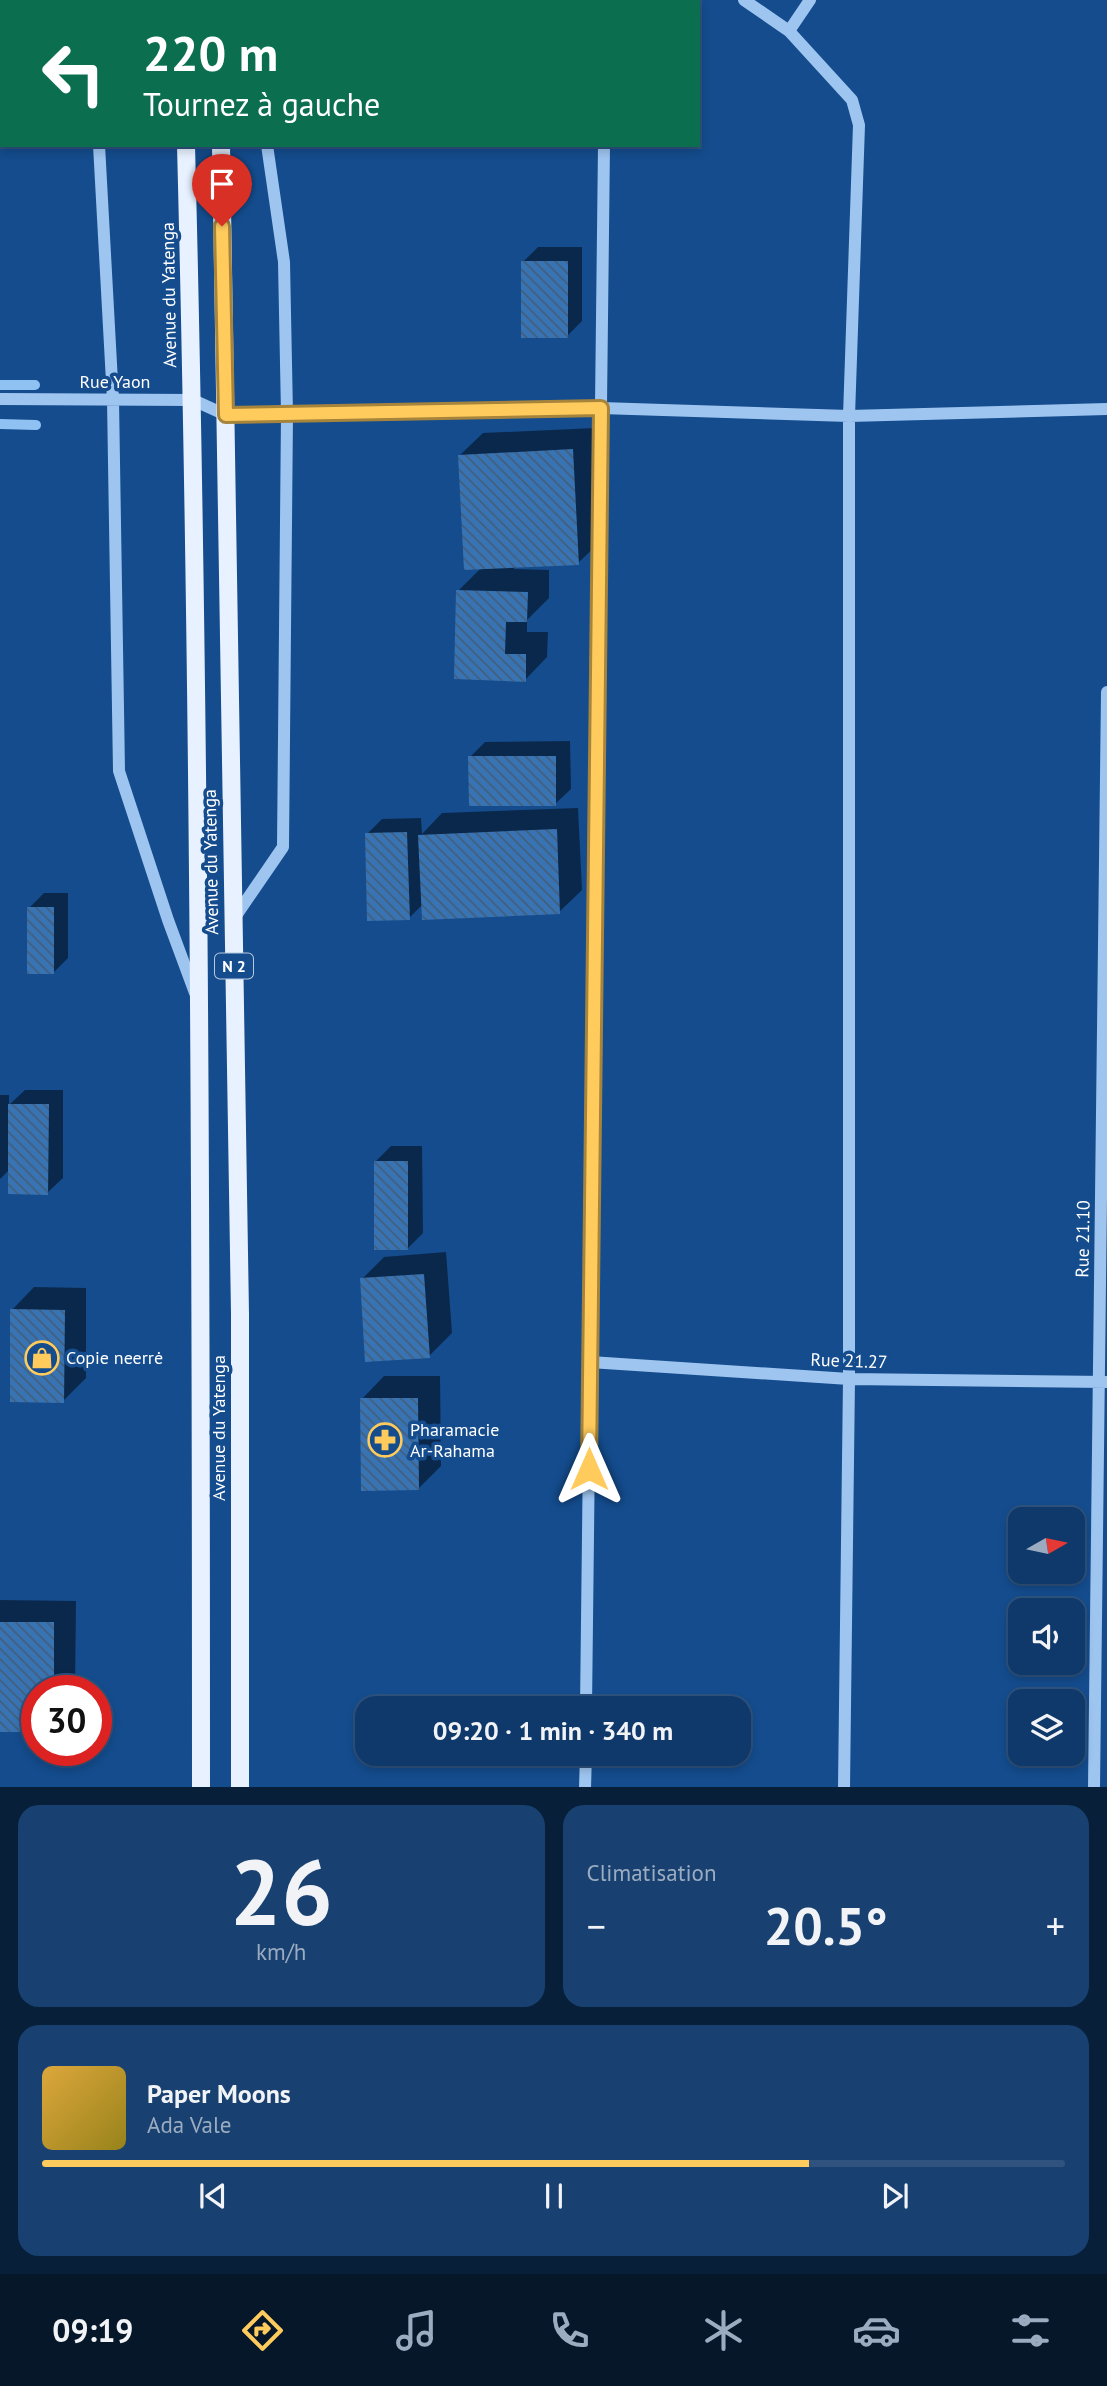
<!DOCTYPE html>
<html lang="fr">
<meta charset="utf-8">
<style>
body{margin:0;font-family:"PT Sans",sans-serif;background:#184070;color:#f1f3f6;height:100vh;display:flex;flex-direction:column;font-size:26px;white-space:nowrap}
*{box-sizing:border-box;margin:0}
p{font-size:23px;color:#9bacc1}
.icon{flex:none;width:38px;height:38px;fill:none;stroke:currentColor;stroke-width:2;stroke-linecap:round;stroke-linejoin:round}
.map{position:relative;height:1787px;overflow:hidden}
.side{display:flex;flex-direction:column;gap:18px;padding:18px;background:#081f3a;flex:1}
.side>*{flex:none}
.banner{position:absolute;left:0px;top:0px;width:700px;height:147px;box-shadow:0 4px 10px #0003,0 0 0 2px #2f537e;background:#0b6e4f;color:#fff;overflow:hidden}
.needle{width:46px;rotate:81deg}
.controls{position:absolute;left:1008px;top:1507px;display:grid;gap:14px}
.controls a{display:grid;place-items:center;width:77px;height:77px;border-radius:14px;background:#0f396a;box-shadow:0 4px 10px #0003,0 0 0 2px #2f537e;font-size:35px}
.speed{position:absolute;left:21px;top:1675px;display:flex;gap:14px;font-size:35px;font-weight:700;text-align:center}
.speed>*{display:grid;place-content:center;width:91px;height:91px;border-radius:50%;background:#0f396a;box-shadow:0 4px 10px #0003,0 0 0 2px #2f537e;line-height:1}
.speed .limit{border:10px solid #d22;background:#fff;color:#111}
.pin{position:absolute;display:grid;place-items:center;width:60px;height:60px;color:#fff;margin:-72px -30px;border-radius:50% 50% 50% 0;rotate:-45deg;box-shadow:0 0 7px #0007}
.pin .icon{rotate:45deg}
.me{position:absolute;width:77px;margin:-38px;rotate:0deg;stroke-linejoin:round;filter:drop-shadow(0 0 5px #0008)}
.turn{display:flex;align-items:center;gap:24px;height:147px;padding:0 28px;font-size:32px}
.turn .icon{width:91px;height:91px;stroke-width:2.5}
.turn b{display:block;font-size:49px;line-height:60px}
.big{font-size:52px;font-weight:600;line-height:1.1}
.side .tile{flex:1;display:flex;flex-direction:column;justify-content:center;gap:10px;min-width:0;padding:0 24px;border-radius:21px;background:#184070}
.side .dial{align-items:center;gap:0}
.dial b{font-size:91px;line-height:1}
.song{display:flex;align-items:center;gap:21px}
.cover{width:84px;height:84px;border-radius:10px;background:linear-gradient(135deg,hsl(40 70% 55%),hsl(50 70% 35%))}
.played{height:7px;border-radius:4px;background:linear-gradient(90deg,#ffcb5d 75%,#2f537e 75%)}
.keys{display:flex;justify-content:space-around;direction:ltr}
.heat{display:flex;justify-content:space-between;align-items:center;font-size:38px;direction:ltr}
.side .tiles{flex:1;display:grid;gap:18px;grid-template-columns:1fr 1fr}
.tile:last-child{grid-column:span 2}
.trip{position:absolute;left:355px;top:1696px;width:396px;height:70px;border-radius:21px;background:#0f396a;box-shadow:0 4px 10px #0003,0 0 0 2px #2f537e;font-weight:600;line-height:70px;text-align:center}
.tabs{display:flex;height:112px;justify-content:space-around;align-items:center;background:#06172a;color:#9bacc1}
.tabs .icon{width:49px;height:49px}
.tabs .active{color:#ffcb5d}
.tabs b{font-size:32px;color:#f1f3f6}
.map>svg:first-child{display:block}
.shadow{fill:#0007}
.lines{fill:none;stroke-linecap:round;stroke-linejoin:round}
.stream{stroke:#90c1f3;stroke-width:10}
.building{fill:url(#building-back-hatch)}
.minor{stroke:#9ec5f0;stroke-width:12}
.major{stroke:#e7f1ff;stroke-width:18}
.route-casing{stroke:#a6843c;stroke-width:18}
.route{stroke:#ffcb5d;stroke-width:12}
.labels{text-anchor:middle;stroke-width:7;stroke-linejoin:round;paint-order:stroke}
.shield{fill:#144c8d;stroke:#b8c9dd;stroke-width:2}
.shield-label{font-size:16px;font-weight:bold;fill:#fff}
.street-label{font-size:18px;fill:#fff;stroke:#144c8d}
.poi-label{font-size:18px;fill:#fff;stroke:#144c8d;text-anchor:start}
</style>
<div class="map">
<svg width="1107" height="1788" viewBox="0 0 1107 1788">
<defs>
<pattern id="building-back-hatch" width="6" height="6" patternUnits="userSpaceOnUse" patternTransform="scale(1.75)"><rect width="6" height="6" fill="#3874b4"/><path d="M-1 5l2 2M0 0l6 6M5-1l2 2" fill="none" stroke="#435e7b"/></pattern>
</defs>
<rect width="100%" height="100%" fill="#144c8d"/>
<path class="shadow" d="M465,0h114l-114,2z
M538,247h44v74l-15,15 -44,-74z
M595,428l6,113 -23,22 -64,3v3l35,1v28l-22,22v12h21l-1,25 -22,23 -69,-2 2,-87 23,-23 -21,-113 23,-22z
M570,741l1,48 -16,15 -85,-47 15,-15z
M578,808l4,82 -23,22 -136,-8 -14,14 -42,-84 15,-15 39,-1 1,16 20,-21z
M44,893h24v65l-15,15 -24,-65z
M25,1090h38v88l-16,15 -37,-24 -10,10v-84h9v10z
M391,1146h31l1,87 -15,15 -32,-87z
M446,1252l6,81 -23,23 -67,-77 22,-22z
M34,1287l52,1v90l-23,23 -51,-91z
M384,1376h56l1,90 -23,23 -56,-90z
M0,1600l76,1 -1,89h-38l-37,40z"/>
<g class="lines">
<path class="stream" d="M0,385h35
M0,424l36,1"/>
</g>
<path class="building" d="M521,261h47v77h-47z
M573,449l6,116 -115,5 -6,-115z
M456,590l72,2 -1,30h-21l-1,32h21v28l-72,-3z
M468,756h88v50h-87z
M557,829l3,85 -138,6 -4,-85z
M407,832l3,88 -43,1 -2,-88z
M27,907h27v67h-27z
M8,1104h41l-1,91 -40,-1z
M374,1161h34v89h-34z
M424,1274l6,84 -65,4 -5,-84z
M10,1309l55,1 -1,93 -54,-1z
M360,1398h58l1,92 -58,1z
M0,1622h54v68h-17v42h-37z"/>
<g class="lines">
<path class="minor" d="M744,0l45,31 63,69 7,25 -10,291v963l-5,409
M92,2v-2
M605,2v-2
M789,31l21,-31
M99,145l14,255 6,371 49,149 27,73
M0,399l193,1 33,15 375,-7 248,8 258,-7
M233,920l50,-73 4,-433 -3,-152 -17,-117
M590,1362l259,17 258,3
M586,1708l18,-1563
M585,1788l1,-34
M1094,1788l13,-1096"/>
<path class="major" d="M183,0v2
M218,0v2
M186,145c14,548 15,1095 15,1643
M221,145l19,1169v474"/>
</g>
<g class="lines">
<defs>
<path id="route" d="M222,226l4,189 375,-7 -12,1061"/>
</defs>
<use href="#route" class="route-casing"/>
<use href="#route" class="route"/>
</g>
<defs>
<symbol id="shop-ring" viewBox="-11 -11 22 22"><circle r="9.5" fill="#144c8d" stroke="#ffcb5d" stroke-width="1.5"/><path d="M-5-2.5h2.3a2.7 3.5 0 0 1 5.4 0H5L5.5 6h-11ZM-1.5-2.5h3a1.5 2.3 0 0 0-3 0Z" fill="#ffcb5d"/></symbol>
<symbol id="pharmacy-ring" viewBox="-11 -11 22 22"><circle r="9.5" fill="#144c8d" stroke="#ffcb5d" stroke-width="1.5"/><path d="M-2-6h4v4h4v4h-4v4h-4v-4h-4v-4h4Z" fill="#ffcb5d"/></symbol>
</defs>
<g fill-rule="evenodd">
<use href="#shop-ring" x="23" y="1339" width="38" height="38"/>
<use href="#pharmacy-ring" x="366" y="1421" width="38" height="38"/>
</g>
<g class="labels">
<rect class="shield" x="215" y="953.5" width="38" height="25" rx="5"/>
<g class="shield-label">
<text x="234" y="972">N 2</text>
</g>
<g class="street-label">
<text transform="translate(169 295) rotate(-91)" y="6">Avenue du Yatenga</text>
<text x="115" y="388">Rue Yaon</text>
<text transform="translate(211 862) rotate(-91)" y="6">Avenue du Yatenga</text>
<text transform="translate(1083 1239) rotate(-89)" y="6">Rue 21.10</text>
<text transform="translate(849 1361) rotate(2)" y="6">Rue 21.27</text>
<text transform="translate(219 1428) rotate(-90)" y="6">Avenue du Yatenga</text>
</g>
<g class="poi-label">
<text x="66" y="1364">Copie neerrė</text>
<text x="410" y="1436">Pharamacie<tspan x="410" dy="21">Ar-Rahama</tspan></text>
</g>
</g>
</svg>
<div class="controls">
<a><svg class="needle" viewBox="-14 -14 28 28"><path d="M0-13l5 13h-10z" fill="#e53935"/><path d="M0 13l5-13h-10z" fill="#9bacc1"/></svg></a>
<a><svg class="icon" aria-label="sound" viewBox="0 0 24 24"><path d="M4 9h4l5-4v14l-5-4H4zM17 9q2 3 0 6"/></svg></a>
<a><svg class="icon" aria-label="layers" viewBox="0 0 24 24"><path d="M12 4l9 5-9 5-9-5zM3 14l9 5 9-5"/></svg></a>
</div>
<div class="speed"><div class="limit">30</div></div>
<div class="pin" style="left:222px;top:226px;background:#d93025"><svg class="icon" aria-label="arrive" viewBox="0 0 24 24"><path d="M6 21V4h12l-3 4 3 4H6"/></svg></div>
<svg class="me" style="left:589px;top:1469px" viewBox="-20 -20 40 40"><path d="M0-17L14 15 0 8-14 15z" fill="#ffcb5d" stroke="#fff" stroke-width="4"/></svg>
<div class="trip">09:20 · 1 min · 340 m</div>
<div class="banner">
<div class="turn"><svg class="icon" aria-label="left" viewBox="0 0 24 24"><path d="M17 20v-9H6M10 6l-5 5 5 5"/></svg><div><b>220 m</b>Tournez à gauche</div></div>
</div>
</div>
<section class="side">
<div class="tiles">
<div class="tile dial"><b>26</b><p>km/h</p></div>
<div class="tile"><p>Climatisation</p>
<div class="heat"><a>−</a><b class="big">20.5°</b><a>+</a></div>
</div>
<div class="tile">
<div class="song"><i class="cover"></i><div><b>Paper Moons</b><p>Ada Vale</p></div></div>
<div class="played"></div>
<div class="keys"><svg class="icon" aria-label="previous" viewBox="0 0 24 24"><path d="M18 5L8 12l10 7zM5 5v14"/></svg><svg class="icon" aria-label="pause" viewBox="0 0 24 24"><path d="M8 5v14M16 5v14"/></svg><svg class="icon" aria-label="next" viewBox="0 0 24 24"><path d="M6 5l10 7-10 7zM19 5v14"/></svg></div>
</div>
</div>
</section>
<nav class="tabs">
<b>09:19</b>
<svg class="icon active" aria-label="directions" viewBox="0 0 24 24"><path d="M12 3l9 9-9 9-9-9zM9 14v-3h6M13 9l2 2-2 2"/></svg>
<svg class="icon" aria-label="music" viewBox="0 0 24 24"><path d="M9 18V5l10-2v13"/><circle cx="6" cy="18" r="3"/><circle cx="16" cy="16" r="3"/></svg>
<svg class="icon" aria-label="phone" viewBox="0 0 24 24"><path d="M5 4h4l2 5-3 2q2 4 5 5l2-3 5 2v4C11 20 4 13 5 4z"/></svg>
<svg class="icon" aria-label="climate" viewBox="0 0 24 24"><path d="M12 3v18M4 7l16 10M4 17L20 7"/></svg>
<svg class="icon" aria-label="car" viewBox="0 0 24 24"><path d="M5 17H2v-5l4-1 3-4h7l3 4 3 1v5h-3M9 17h6M6 11h13"/><circle cx="7" cy="17" r="2"/><circle cx="17" cy="17" r="2"/></svg>
<svg class="icon" aria-label="filters" viewBox="0 0 24 24"><path d="M4 7h16M4 17h16"/><circle cx="9" cy="7" r="2"/><circle cx="15" cy="17" r="2"/></svg>
</nav>
